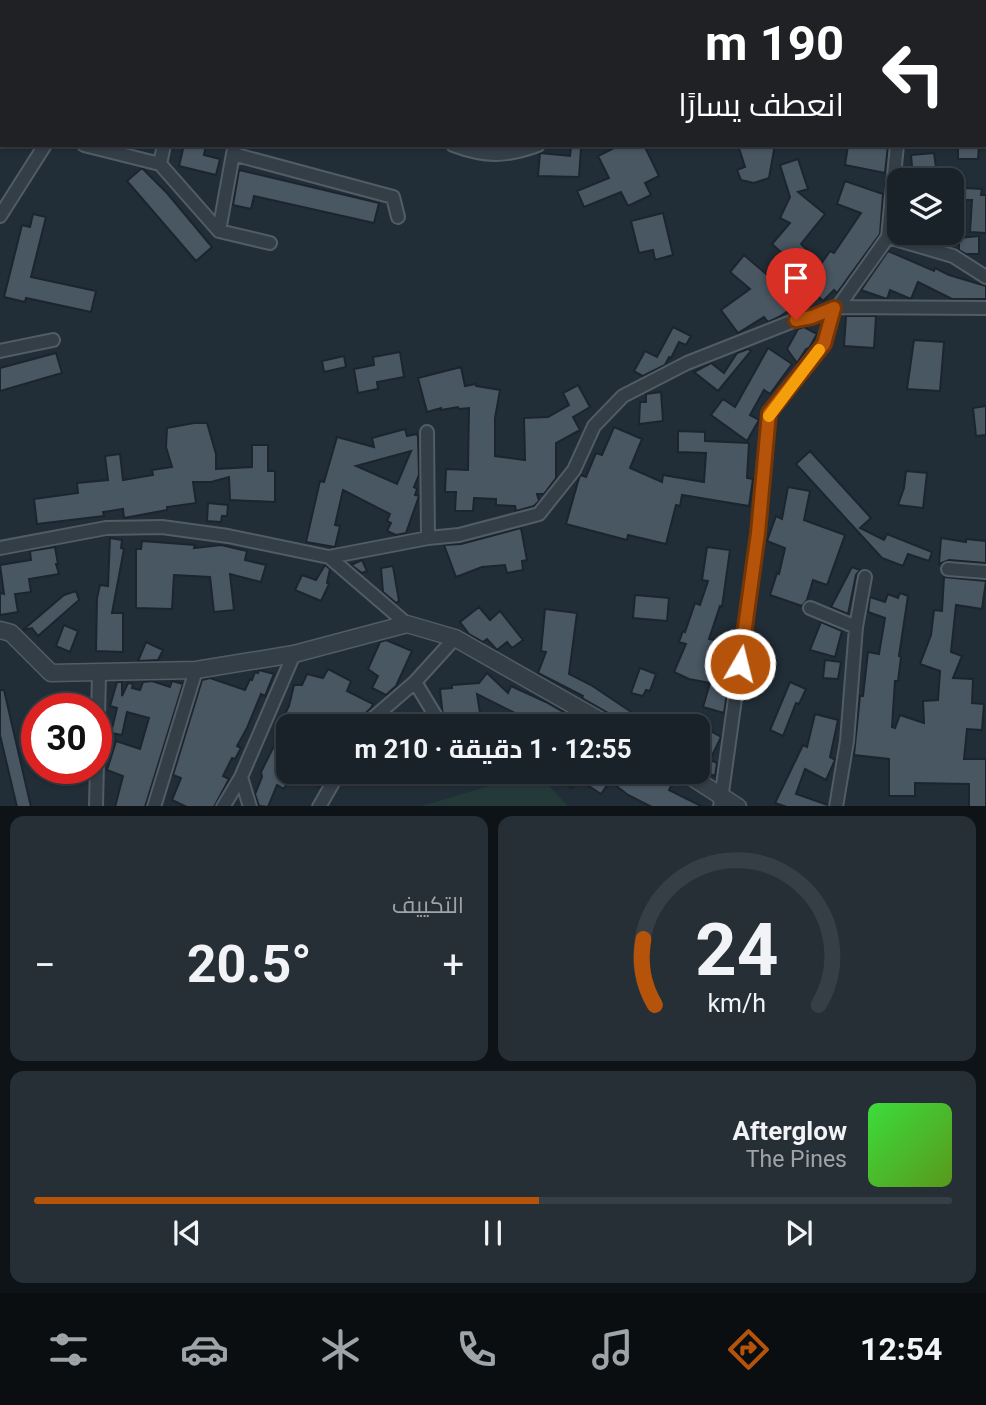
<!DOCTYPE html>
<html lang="ar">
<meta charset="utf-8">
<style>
body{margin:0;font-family:Roboto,Cairo,sans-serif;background:#262f35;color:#f1f3f6;direction:rtl;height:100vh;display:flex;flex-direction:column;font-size:26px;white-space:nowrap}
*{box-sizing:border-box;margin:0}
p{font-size:23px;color:#9fa4a8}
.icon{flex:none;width:38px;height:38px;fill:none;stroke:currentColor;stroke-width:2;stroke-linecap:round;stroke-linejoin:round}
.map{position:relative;height:806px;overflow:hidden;direction:ltr}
.sheet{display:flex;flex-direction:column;gap:10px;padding:10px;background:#0e1317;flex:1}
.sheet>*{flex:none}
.guide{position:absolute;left:0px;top:0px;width:987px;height:147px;box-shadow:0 2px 5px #0004,0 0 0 2px #373f46;direction:rtl;background:#202124;color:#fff;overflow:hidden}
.buttons{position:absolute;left:887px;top:168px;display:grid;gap:14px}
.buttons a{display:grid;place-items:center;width:77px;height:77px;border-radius:14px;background:#192229;box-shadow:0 2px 5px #0004,0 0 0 2px #373f46;font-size:35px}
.speed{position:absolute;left:21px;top:693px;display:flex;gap:14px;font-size:35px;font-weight:700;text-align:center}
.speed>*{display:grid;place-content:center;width:91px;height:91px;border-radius:50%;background:#192229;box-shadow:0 2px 5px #0004,0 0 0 2px #373f46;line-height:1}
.speed .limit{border:10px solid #d22;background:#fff;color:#111}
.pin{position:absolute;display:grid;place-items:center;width:60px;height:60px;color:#fff;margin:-72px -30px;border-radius:50% 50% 50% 0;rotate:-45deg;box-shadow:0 0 7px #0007}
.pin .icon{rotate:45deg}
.me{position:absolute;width:77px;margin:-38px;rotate:8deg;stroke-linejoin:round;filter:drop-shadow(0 0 5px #0008)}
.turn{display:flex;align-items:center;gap:24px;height:147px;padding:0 28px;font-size:32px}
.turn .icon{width:91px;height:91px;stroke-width:2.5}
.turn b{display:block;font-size:49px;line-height:60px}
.big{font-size:52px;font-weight:700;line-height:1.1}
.sheet .card{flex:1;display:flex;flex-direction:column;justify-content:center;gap:10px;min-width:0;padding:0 24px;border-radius:14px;background:#262f35}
.sheet .dial{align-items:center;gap:0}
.dial svg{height:182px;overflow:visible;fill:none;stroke:#373f46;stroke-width:7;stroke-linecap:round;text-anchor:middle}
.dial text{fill:#f1f3f6;stroke:none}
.song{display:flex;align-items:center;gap:21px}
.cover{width:84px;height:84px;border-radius:10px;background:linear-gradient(135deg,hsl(120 70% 55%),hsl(90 70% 35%))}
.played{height:7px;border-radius:4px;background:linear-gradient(90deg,#b45309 55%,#373f46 55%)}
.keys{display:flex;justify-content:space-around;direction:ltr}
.heat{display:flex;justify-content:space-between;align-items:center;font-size:38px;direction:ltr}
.sheet .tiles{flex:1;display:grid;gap:10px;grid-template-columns:1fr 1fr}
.card:last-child{grid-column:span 2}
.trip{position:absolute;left:276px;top:714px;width:434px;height:70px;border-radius:14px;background:#192229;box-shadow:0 2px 5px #0004,0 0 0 2px #373f46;font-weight:700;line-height:70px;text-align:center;direction:rtl}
.tab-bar{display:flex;height:112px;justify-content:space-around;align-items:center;background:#0a0e10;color:#9fa4a8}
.tab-bar .icon{width:49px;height:49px}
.tab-bar .on{color:#b45309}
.tab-bar b{font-size:32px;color:#f1f3f6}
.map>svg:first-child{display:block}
.green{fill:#243a39}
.building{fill:#495763;stroke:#1c252e;stroke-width:2;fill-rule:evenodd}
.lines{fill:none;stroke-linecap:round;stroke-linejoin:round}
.minor-casing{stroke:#525c65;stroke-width:16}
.tertiary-casing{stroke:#525c65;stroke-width:19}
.minor{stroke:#343e47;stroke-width:12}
.tertiary{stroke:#343e47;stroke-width:16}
.route-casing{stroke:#753606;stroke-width:18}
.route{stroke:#b45309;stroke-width:12}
.slow{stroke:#f59e0b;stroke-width:12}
</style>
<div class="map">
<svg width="986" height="807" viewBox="0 0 986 807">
<rect width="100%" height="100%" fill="#212d37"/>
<path class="green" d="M533,773l14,11 21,22h-146z"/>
<path class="building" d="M184,145h22l-2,10 16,4 -4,16 -37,-9z
M620,145h24l15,31 -14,7 6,12 -23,11 -7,-14 -37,15 -7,-16 32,-13 -11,-22z
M738,145h35l1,5 -5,28 -15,5 -13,-3 -4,-10 8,-3z
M848,145h40l-3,28 -40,-8z
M958,145h21l-1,14h-20z
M571,147l10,1 -2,29 -41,-1 2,-23 30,3z
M934,153l3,22 -24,2 -2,-22z
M798,159l10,30 -10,3 27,22 -24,30 20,20 9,-13 4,2 27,-40 -24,-9 8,-23 38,13 -3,40 -43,59 -3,-3 -11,11 -7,-7 2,-4 -3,2 -23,-22 4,-4 -24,-22 18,-21 -10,-5 10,-21 -10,-32z
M142,168l25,25 45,54 -16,14 -69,-80z
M239,170l140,33 -5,20 -120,-27 -3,13 -18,-4z
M965,188l17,1 -1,6h5v38l-16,-1 2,-32h-8z
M663,213l10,42 -18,5 -2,-10 -14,3 -8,-32z
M33,214l13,3 -15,60 65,14 -5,21 -65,-14 -1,4 -21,-5 18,-72 8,2z
M979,236v18h-13l-7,-4v-12z
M888,251l46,20 1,-3 14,7 37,11v13h-34l-34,-17 -7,17 -21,-9 -3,9 -26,-9z
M744,255l29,25 3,-2 19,28 -16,11 -11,5 -4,-5 -26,16 -17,-23 29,-21 -20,-17z
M846,316h30l-2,32 -30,-2z
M673,327l18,9 -5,9 -7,-3 -8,16 -2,-1 -4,8 -22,11 -9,-5 11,-20 12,6z
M804,327l13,7 -8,14 -3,1 -9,14 -10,-14 11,-20z
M914,340l30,2 -4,49 -33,-2z
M768,348l24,16 -22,30 -6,-4 -14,25 9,5 -12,21 -36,-26 12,-16 12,8z
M748,349l3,2 -33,40 -24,-19 17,-9 13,10 13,-20z
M400,352l4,25 -27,5 1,7 -20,4 -4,-24 20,-4 -1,-8z
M56,353l6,20 -62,18v-23z
M344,356l2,11 -22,5 -2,-11z
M461,367l4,19 11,-2v2l24,4 -5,28v38l30,4 -1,-42 24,-1 21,-12 -6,-12 15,-8 12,22 -17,10 7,13 -24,13v35l-12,16h-7l2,7 -5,5 -18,5 -1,-5 -19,-1v-6l-22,-1 -1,13h-18l1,-19h-11l1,-23 22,1 1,-62 -10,1 -1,-2 -17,3v-2l-14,4 -9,-34z
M661,392l2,29 -24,3 1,-22h6v-8z
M986,406v29l-10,1 -3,-28z
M194,423h13l9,31v15l36,-2v-22h16v26h7v31l-45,-2 -1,-23 -18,5h-18l3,21 -29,4v3l-43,8 -1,-9 -20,3 1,4 -67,8 -3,-25 44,-6 -1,-10 31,-3 -3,-24 15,-2 3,26 30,-5 -1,-5 20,-3 -6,-20 1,-19z
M614,427l28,12 -12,29 32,14 1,-7 41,7 2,-29 -28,-1v-21l27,1v9l44,2 -2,35 6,1 -4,27 -67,-11 -2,11 -4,-1 -10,39 -38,-9 -1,5 -61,-16 13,-46 2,-3 5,2 10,-24 6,2z
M405,429l2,7 10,-2 1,3 1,38 -5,12 3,2 -2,6 4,1 -13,37 -10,2 -9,-4 4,-8 -4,-2 3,-7 -47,-24 -8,35 5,1 -5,21 -29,-5 14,-61 4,1 13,-45 37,10 -2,-9zM411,451l-14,33 -41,-18z
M810,451l61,67 -11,10 24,12 3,-6 45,18 -3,9 -21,-7 -5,12 -21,-8 -86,-94z
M906,471l21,2 -4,35 -25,-3 6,-17z
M788,487l22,4 -6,29 41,15 -18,50 -14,-5 -6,20 -5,6 -32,-11 7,-22 2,1 6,-26 -18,-7 9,-25 6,3z
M208,503l20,2 -1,11h-5l-1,6 -14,-1z
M521,528l6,32 -5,1 1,9 -16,3 -2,-8 -23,2 -26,10 -12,-32 17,-1z
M110,538l12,2 -1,8 3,1 -12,64h11v39l-27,-1 1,-53 3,-13 8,1z
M941,538l25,4v-3l20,2v22l-37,-3 -10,4z
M142,541l53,4 -1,3 27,-3 26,6 -2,9 21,5 -5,17 -31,-8 4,36 -20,2 -4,-35 -36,-2 -2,34 -36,-1v-59h5z
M55,547l3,17h-2l3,10 -30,5 2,13 -16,2 3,18 -18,3v-22l4,1 -4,-29 31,-5 -1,-9z
M707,547l23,3 -8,57 -2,-1 -11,33 6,1 -4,14 21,6 -8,53 -21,-6 7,-24 -21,-4 -15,-7 12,-28 -7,-2 4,-11 2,1 10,-29 5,2 8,-24 -6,-1z
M362,560l5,11 -5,2 -11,-8z
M325,565l5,4 -3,14 2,1 -8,17 -26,-11 7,-15 14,5z
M393,566l6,35 -3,2 -13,-11 -2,-24z
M852,567l8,3 -4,5 -8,39 -17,-7z
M944,577l42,4 -4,28 -26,-4 -5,47 11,4 -9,22 20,1 -1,24 12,1 -2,26 -15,-1 -3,30h22v48h-17v-23l-54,-1v13h-26v-37l-35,-4 6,-59h3l5,-44 11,2 6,-36 -17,-6 2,-15 15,5 3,-8 10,4 2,-5 8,3 -9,60 2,1 -3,24h-3l-3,46 3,1 5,-13 24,8 -1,-22 15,-1 2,-29 -20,-7 11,-29 3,-25 8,1z
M76,591l3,9 -41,36 -6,-8 -9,2 41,-35z
M635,595l34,3 -2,23 -34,-3z
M479,607l11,13 10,-9 23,29 -11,8 -5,-6 -10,8 -10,-11 -4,3 -14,-8 -9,-12z
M545,609l32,4 -8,61 22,11 61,41h-32l-5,-9 -33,-19 1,-2 -45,-23 8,-21 -5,-1z
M821,622l21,9 -7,26 -25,-7z
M64,625l14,6 -8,21 -14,-6z
M386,640l26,11 -16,35 -10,9 -14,-7 6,-12 -10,-7 12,-27z
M146,642l17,8 -5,10 -20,1z
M825,660l16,2 -3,17 -15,-1z
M640,668l16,6 -6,17 -4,-1 -3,6 -12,-3z
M328,669l23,12 -4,10 26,13 -2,4 -13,12 -3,6h-66v46h40l-9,15 -28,-14 -8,16 -7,-4 -9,22 -9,-1 -4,-12 7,-17 -1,-5 19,-38 -4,-2 13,-26 5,-21h8l5,-11 16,4z
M259,670l15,4 -9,22 -4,-2 -14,34 -10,18 4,2 -6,11 -3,-1 -9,18 6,3 -15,28h-27l-15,-7 9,-22 -8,-3 29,-95 8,-2 35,12 5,-11 2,1 3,-8 3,1z
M487,673l21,20 3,-7 35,16 31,18 -3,6h-33l-64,-32 5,32h-38l-4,-37 12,-1v-3l27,-2z
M152,681l18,6 2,-6 11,3 -38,123h-30l8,-31 -16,-6 9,-29 24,8 9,-31 -22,-6 -5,23 -11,-2 6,-25 -7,-2 7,-24h5v14l6,-13 5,1 -1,4 8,2 3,-8z
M790,682l16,7 -7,15 -3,-1 -13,33 -13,-6z
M0,690h4l27,117h-14l-17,-72z
M415,713l7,13h-33z
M815,714l23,6 -8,37 5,3 -9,20 -21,-11 -9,25 32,11 -1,2h-40l-12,-4 28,-58 4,2z
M698,724l23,13 -11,23 7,3 -2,13 -5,-2 -1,2 -11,-7z
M567,772h62l10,6 3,-6h32l1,5 -6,13 34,17h-51l-24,-12 -18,-14 -9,13 -23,-15 -6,9 -9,-6 6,-9z"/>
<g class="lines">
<defs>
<path id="minor" d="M314,0l12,2
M83,2v-2
M146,2l1,-2
M268,2v-2
M339,2l1,-2
M673,2l3,-2
M919,2v-2
M985,49h1
M985,92h1
M84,145l76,19 59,67 51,12
M235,145l-2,9 160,43 5,20
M453,145c32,12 53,12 85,0
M160,164l4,-19
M0,216l45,-71
M219,231l14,-77
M888,237l65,19 33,21
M838,307l148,1
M0,351l53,-11
M427,432l1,106
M0,548l106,-20 56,-1 66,9 101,21 99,-19 31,-3 80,-21 35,-44 20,-44 29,-30 64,-33 109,-43 16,-3 22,-9
M329,557l78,67
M948,569l38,3
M810,608l46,19 -9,114 -11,66
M856,627l9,-50
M415,682l20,33
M364,726l51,-44 40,-44
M241,777l9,30
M96,807l3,-133
M154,807l42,-137
M223,807l18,-30 53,-123
M319,807l20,-35
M720,807l38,-274 11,-120 55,-69 10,-36 4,-1 50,-70 9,-92"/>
<path id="tertiary" d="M0,630l11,3 40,40 145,-3 98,-16 113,-30 48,14 155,88
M684,772l54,35"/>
</defs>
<use href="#minor" class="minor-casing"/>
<use href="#tertiary" class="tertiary-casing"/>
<use href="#minor" class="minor"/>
<use href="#tertiary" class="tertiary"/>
</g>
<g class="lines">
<defs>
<path id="route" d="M740,664l18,-131 11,-120 55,-69 10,-36 -22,9 -16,3"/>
</defs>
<use href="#route" class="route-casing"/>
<use href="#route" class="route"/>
<path class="slow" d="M769,416l50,-66"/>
</g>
</svg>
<div class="buttons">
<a><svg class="icon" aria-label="layers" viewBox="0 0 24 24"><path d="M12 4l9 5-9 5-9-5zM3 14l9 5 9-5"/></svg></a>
</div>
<div class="speed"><div class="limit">30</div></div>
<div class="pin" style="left:796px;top:320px;background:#d93025"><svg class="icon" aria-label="arrive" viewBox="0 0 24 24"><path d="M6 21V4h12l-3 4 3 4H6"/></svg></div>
<svg class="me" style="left:740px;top:664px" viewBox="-20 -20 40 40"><circle r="17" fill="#b45309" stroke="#fff" stroke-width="3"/><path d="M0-11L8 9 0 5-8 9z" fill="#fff"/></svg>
<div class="trip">12:55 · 1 دقيقة · 210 m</div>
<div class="guide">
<div class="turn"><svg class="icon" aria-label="left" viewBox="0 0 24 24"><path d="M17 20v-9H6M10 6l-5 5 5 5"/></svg><div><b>190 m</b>انعطف يسارًا</div></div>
</div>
</div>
<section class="sheet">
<div class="tiles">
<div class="card dial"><svg viewBox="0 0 100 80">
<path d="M14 69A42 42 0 1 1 86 69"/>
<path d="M14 69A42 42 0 0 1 9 40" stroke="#b45309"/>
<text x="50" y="56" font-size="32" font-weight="700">24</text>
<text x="50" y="72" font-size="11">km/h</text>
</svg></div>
<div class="card"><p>التكييف</p>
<div class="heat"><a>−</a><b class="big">20.5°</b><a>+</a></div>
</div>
<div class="card">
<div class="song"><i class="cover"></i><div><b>Afterglow</b><p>The Pines</p></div></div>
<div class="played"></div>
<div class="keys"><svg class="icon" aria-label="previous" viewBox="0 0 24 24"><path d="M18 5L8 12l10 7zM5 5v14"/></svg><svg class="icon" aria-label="pause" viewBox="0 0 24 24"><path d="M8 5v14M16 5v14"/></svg><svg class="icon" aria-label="next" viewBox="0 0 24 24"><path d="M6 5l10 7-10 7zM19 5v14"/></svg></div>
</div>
</div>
</section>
<nav class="tab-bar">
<b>12:54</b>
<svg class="icon on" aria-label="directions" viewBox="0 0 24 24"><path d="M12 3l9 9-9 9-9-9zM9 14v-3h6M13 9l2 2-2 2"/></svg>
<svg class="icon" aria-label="music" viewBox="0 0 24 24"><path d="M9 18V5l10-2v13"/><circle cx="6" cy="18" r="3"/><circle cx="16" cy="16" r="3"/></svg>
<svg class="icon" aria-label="phone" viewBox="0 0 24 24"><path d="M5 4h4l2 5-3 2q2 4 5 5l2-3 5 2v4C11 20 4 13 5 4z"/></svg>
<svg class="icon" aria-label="climate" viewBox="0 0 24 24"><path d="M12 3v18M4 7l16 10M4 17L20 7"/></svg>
<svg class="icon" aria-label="car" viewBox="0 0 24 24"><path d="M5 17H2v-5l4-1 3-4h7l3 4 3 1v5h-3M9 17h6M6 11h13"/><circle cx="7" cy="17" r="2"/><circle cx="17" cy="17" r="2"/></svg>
<svg class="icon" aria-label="filters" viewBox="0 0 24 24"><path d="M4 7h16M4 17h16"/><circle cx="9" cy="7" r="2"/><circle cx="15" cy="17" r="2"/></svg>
</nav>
